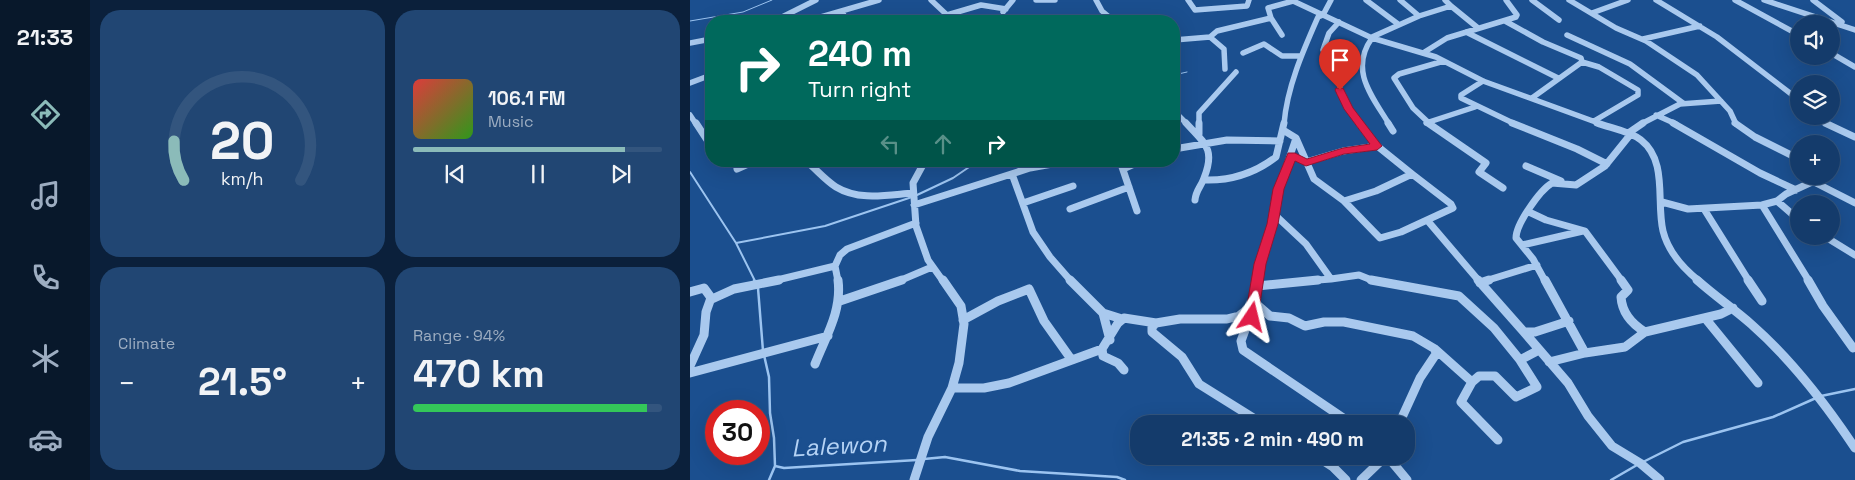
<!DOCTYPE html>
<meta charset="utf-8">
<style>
body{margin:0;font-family:"Space Grotesk",sans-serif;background:#214673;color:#f1f3f6;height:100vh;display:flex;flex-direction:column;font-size:19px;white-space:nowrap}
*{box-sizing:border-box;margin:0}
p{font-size:16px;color:#9dadc1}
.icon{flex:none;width:28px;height:28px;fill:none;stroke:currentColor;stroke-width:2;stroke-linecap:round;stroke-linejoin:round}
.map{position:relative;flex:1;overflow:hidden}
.side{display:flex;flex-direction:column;gap:10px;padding:10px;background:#0b203b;width:600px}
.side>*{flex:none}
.hud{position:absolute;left:15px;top:15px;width:475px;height:152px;border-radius:20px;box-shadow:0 5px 20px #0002,0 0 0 1px #33557e;background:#00695c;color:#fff;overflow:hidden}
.controls{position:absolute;left:1100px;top:15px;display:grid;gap:10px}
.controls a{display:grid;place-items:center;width:50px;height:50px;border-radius:50%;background:#143b6b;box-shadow:0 5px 20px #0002,0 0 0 1px #33557e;font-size:25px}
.speed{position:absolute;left:15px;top:400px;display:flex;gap:10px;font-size:25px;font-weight:700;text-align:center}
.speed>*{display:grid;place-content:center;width:65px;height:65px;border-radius:50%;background:#143b6b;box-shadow:0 5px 20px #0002,0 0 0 1px #33557e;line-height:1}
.speed .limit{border:8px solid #d22;background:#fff;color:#111}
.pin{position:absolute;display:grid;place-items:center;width:42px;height:42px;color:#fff;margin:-51px -21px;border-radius:50% 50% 50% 0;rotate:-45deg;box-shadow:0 0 5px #0007}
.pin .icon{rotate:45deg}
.me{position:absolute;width:55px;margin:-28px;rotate:10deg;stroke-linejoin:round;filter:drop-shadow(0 0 4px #0008)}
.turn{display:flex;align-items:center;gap:18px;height:105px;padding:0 20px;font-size:22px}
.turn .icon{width:65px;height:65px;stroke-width:2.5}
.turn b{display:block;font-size:35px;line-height:42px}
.lanes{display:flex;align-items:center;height:48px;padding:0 20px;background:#0003;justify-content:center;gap:25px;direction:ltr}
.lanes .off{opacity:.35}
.big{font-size:38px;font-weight:700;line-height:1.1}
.side .tile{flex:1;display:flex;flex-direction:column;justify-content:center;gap:8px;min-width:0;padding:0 18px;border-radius:20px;background:#214673}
.side .dial{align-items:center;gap:0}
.dial svg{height:130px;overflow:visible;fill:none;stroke:#33557e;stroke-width:7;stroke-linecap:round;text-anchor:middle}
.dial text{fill:#f1f3f6;stroke:none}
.song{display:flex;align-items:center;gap:15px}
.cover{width:60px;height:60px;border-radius:8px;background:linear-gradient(135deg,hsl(0 70% 55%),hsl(110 70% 35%))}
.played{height:5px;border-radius:2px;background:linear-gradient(90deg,#8bbbb9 85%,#33557e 85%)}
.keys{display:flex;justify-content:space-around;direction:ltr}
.heat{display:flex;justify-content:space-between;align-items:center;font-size:28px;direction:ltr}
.charge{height:8px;border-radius:4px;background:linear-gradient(90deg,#34c759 94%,#33557e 0)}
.side .tiles{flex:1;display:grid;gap:10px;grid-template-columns:repeat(2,1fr)}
.trip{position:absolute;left:440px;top:415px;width:285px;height:50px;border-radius:20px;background:#143b6b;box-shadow:0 5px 20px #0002,0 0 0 1px #33557e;font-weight:700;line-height:50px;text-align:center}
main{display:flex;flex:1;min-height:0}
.dock{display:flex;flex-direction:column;width:90px;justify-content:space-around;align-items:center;background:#08182b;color:#9dadc1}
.dock .icon{width:35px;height:35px}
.dock .selected{color:#8bbbb9}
.dock b{font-size:22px;color:#f1f3f6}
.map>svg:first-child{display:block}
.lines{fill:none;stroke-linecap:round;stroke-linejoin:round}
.stream-far2{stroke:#9cc4f0;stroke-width:1}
.stream-far1{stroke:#9cc4f0;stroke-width:2}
.stream{stroke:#9cc4f0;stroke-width:2.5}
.minor-far2{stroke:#a9c9ee;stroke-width:5.5}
.minor-far1{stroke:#a9c9ee;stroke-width:7}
.minor{stroke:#a9c9ee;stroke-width:9}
.route{fill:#e11d48;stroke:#92132f}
.labels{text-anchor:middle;stroke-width:5;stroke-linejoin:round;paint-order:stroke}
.near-water-label{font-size:24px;font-style:italic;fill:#b5d3f5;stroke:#1b4f8f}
</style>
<main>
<nav class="dock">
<b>21:33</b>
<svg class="icon selected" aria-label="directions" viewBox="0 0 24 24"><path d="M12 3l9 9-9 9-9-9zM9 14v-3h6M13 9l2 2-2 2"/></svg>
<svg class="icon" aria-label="music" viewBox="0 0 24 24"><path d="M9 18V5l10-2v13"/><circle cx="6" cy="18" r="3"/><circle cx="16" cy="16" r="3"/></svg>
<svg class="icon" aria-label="phone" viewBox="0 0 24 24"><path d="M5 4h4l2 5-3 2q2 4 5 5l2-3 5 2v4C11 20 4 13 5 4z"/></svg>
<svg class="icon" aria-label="climate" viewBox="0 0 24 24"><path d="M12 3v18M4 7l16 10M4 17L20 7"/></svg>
<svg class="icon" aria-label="car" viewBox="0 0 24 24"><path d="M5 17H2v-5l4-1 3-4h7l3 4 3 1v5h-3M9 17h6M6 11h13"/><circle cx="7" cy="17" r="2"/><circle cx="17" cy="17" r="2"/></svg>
</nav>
<section class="side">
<div class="tiles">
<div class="tile dial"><svg viewBox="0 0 100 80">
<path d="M14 69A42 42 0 1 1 86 69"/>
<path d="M14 69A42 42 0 0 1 8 45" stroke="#8bbbb9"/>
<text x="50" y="56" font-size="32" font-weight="700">20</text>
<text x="50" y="72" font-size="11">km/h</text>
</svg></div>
<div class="tile">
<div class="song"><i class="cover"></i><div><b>106.1 FM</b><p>Music</p></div></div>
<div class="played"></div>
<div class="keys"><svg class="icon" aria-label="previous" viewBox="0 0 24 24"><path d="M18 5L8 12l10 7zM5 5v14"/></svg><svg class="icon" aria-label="pause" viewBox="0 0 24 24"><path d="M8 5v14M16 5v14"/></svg><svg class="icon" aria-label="next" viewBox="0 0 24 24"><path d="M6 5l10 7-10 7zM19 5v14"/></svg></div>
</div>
<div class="tile"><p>Climate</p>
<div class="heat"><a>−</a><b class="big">21.5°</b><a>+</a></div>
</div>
<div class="tile"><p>Range · 94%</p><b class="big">470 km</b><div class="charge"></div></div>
</div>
</section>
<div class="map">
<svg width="1165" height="480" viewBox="0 0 1165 480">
<rect width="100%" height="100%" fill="#1b4f8f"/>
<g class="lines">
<path class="stream-far2" d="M0,21l53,-9 29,-12
M484,75l13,-3"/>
<path class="stream-far1" d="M0,172l46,71 19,38
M227,195l36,-17 25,-17
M46,243l89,-17 87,-29"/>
<path class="stream" d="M64,280l1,2
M68,288l5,63
M74,355l5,22 1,36 4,25 1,28 -6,14
M1131,396l34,-7
M234,459l21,-2 75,14 97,6 8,3
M953,462l40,-20 90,-25 43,-19
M85,466l9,2 133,-8
M921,480l26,-15"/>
<path class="minor-far2" d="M241,0l16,15 34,-10 25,4
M346,0h19
M406,0l6,11 12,10
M498,0l7,10 52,-4 2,-6
M601,0l81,38 64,19 47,24 118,43
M676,0l32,24
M710,0l19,16 32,-10 -6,-6
M842,0l27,20
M879,0l47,28 30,13 51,34 33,36 6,13
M966,0l61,37 82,63
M1045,0l64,35
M1074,0l91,30
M1123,0l29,22
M761,6l27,22
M153,12l2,9
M313,12l10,-12
M902,13l36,-13
M84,21l42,-21
M117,21l72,-21
M285,21l23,-3 18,3
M815,21l38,21 38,16 1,4 17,5 39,23v5l-44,26
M649,22l-10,11 -6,17 17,33v11l20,30
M776,32l92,46
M592,35l-11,-17 -3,-10 25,-7
M877,35l63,29 53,39
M520,37l14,12 1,20
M682,37l47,-21
M682,38c-23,32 0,58 17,86
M953,39l57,-13
M484,40l36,-3 7,-6 54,-13
M0,43l21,-4
M553,53l21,-9 18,12h19
M733,53l24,-15 69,-21 1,-2 -11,-15
M1141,53l24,14
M793,81l-22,14v3l54,26
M0,83l21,-8
M842,98l50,-36
M484,111l13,13
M0,115l6,9
M966,115l20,9
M1120,116l18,8
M736,123l49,-16
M509,124v-11l37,-41
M594,124c3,-37 19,-73 34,-107l5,-2 8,-15
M740,124l-17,-16 -19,-30 5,-4 45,-13
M951,124l39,-20 41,-3"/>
<path class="minor-far1" d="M6,123l15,23
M496,123c18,20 30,25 18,55 -3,9 -8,12 -9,22
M509,123v11
M669,123l17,22 36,29
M698,123l5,8
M738,123l58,40 -7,9 24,16
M822,123l65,26 30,15
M907,123c13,5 33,8 44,17 27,21 15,62 22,91 5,20 21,38 36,50
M983,123l87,50 36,17
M1045,123l20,14 44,22
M1135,123l30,14
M593,130l13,8 18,41 30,22
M937,134l16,-11
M484,149l53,-9 53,1
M613,160l3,2 37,-11 34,-5
M116,161c10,8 19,19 30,26 23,14 51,8 77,6
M235,161l-12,22 3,43 12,34 15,21
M430,161l17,50
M836,166l35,15
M47,169l18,-8
M433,169l18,-8
M322,174l21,58 17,25 21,24
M722,174l39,30 2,4 -52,24 -21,6 -36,-37 32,-10z
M514,180c27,1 51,-7 72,-23l8,-34
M1124,182l41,21
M1087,201l22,19
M972,202l26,7 74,-4 15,-4 9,-7 39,-18
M333,203l50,-17
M224,205l116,-37 39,-7
M1072,205l47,76
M380,209l59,-22
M1014,209l45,72
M839,212l17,8 39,11 37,50
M584,214l32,30 25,35 28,-4 15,6
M737,220l52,61
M1134,236l31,19
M832,245l61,-14
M145,266l3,15
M83,281l62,-15 5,-11 7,-6 69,-26
M209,281l33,-14
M568,281l2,-17 13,-40 6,-35 17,-51
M615,281l26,-2
M795,281l52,-16
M855,281l-12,-22 -17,-21c0,-14 24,-48 36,-55l24,2 29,-19 25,-31"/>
<path class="minor" d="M380,280l33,33 19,6
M681,280l88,16 35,32 26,32 19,-10
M788,280l46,52
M855,280l40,73 40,-6 20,-15 76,-18 12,-6
M931,280l7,10 -7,7c1,16 11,27 24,35
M1007,280c18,16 37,29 54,44 41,36 74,79 104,124
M1058,280l14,21
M1118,280l15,26 30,42
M790,283l9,-3
M567,286l61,-6
M0,292l14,-4 8,11 22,-10 45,-9
M150,301l62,-21
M413,313l7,27
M1015,318l53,65
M273,320l35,-19 31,-12 15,32 27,38
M879,321l-34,11h-11l44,51 20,33 24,30 28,17 20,17
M466,323l-4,4v5l30,25 17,27 64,40
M412,349l16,-26 6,-5 32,5 24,-4h47l12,-3 16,-13 3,-23
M859,362l36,-9
M125,364c11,-28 27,-53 23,-84
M0,366l14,-31 2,-23 5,-14
M0,373l138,-37
M782,382l7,-6h16l21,21 21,-10 -17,-27
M262,388h32l25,-5 93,-34 1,7 15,7 6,7
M662,424l-109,-74 -2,-9 14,-38 15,13 19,2 16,8 19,-4h20l69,14 22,13 37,33 -11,20 37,38
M709,424l21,-46 16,-24 -1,-5
M626,456l17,11 13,13
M697,456l20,24
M224,480l14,-43 24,-49 7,-25 5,-39 -3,-18 -18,-26
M671,480l25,-24"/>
</g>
<path class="route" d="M646,88h7l10,20 29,38 -5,4 -33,4 -38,12 -11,-5 -11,28 -6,35 -12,40 -8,53 -6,5 -5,-1 -2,-4 9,-53 13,-40 6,-35 15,-36h7l12,6 36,-11 27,-4 -26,-35 -9,-19z"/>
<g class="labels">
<g class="near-water-label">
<text transform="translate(149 446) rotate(-3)" y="8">Lalewon</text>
</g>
</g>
</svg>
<div class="controls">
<a><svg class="icon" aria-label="sound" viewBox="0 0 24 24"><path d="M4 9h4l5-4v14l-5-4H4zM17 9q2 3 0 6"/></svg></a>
<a><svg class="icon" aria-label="layers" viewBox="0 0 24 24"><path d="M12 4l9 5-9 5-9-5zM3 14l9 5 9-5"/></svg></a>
<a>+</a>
<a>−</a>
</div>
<div class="speed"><div class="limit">30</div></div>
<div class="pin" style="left:650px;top:90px;background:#d93025"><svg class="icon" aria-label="arrive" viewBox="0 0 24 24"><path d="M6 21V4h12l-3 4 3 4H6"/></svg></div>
<svg class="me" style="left:562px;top:317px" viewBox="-20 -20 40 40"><path d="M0-17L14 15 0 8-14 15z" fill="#e11d48" stroke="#fff" stroke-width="4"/></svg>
<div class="trip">21:35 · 2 min · 490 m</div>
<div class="hud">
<div class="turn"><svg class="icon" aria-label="right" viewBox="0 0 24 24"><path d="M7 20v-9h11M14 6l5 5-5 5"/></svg><div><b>240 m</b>Turn right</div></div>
<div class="lanes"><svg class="icon off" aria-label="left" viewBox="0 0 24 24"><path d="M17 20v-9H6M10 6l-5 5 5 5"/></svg><svg class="icon off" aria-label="ahead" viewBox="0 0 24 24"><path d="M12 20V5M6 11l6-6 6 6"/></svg><svg class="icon" aria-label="right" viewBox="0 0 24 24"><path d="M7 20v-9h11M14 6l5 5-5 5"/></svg></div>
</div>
</div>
</main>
